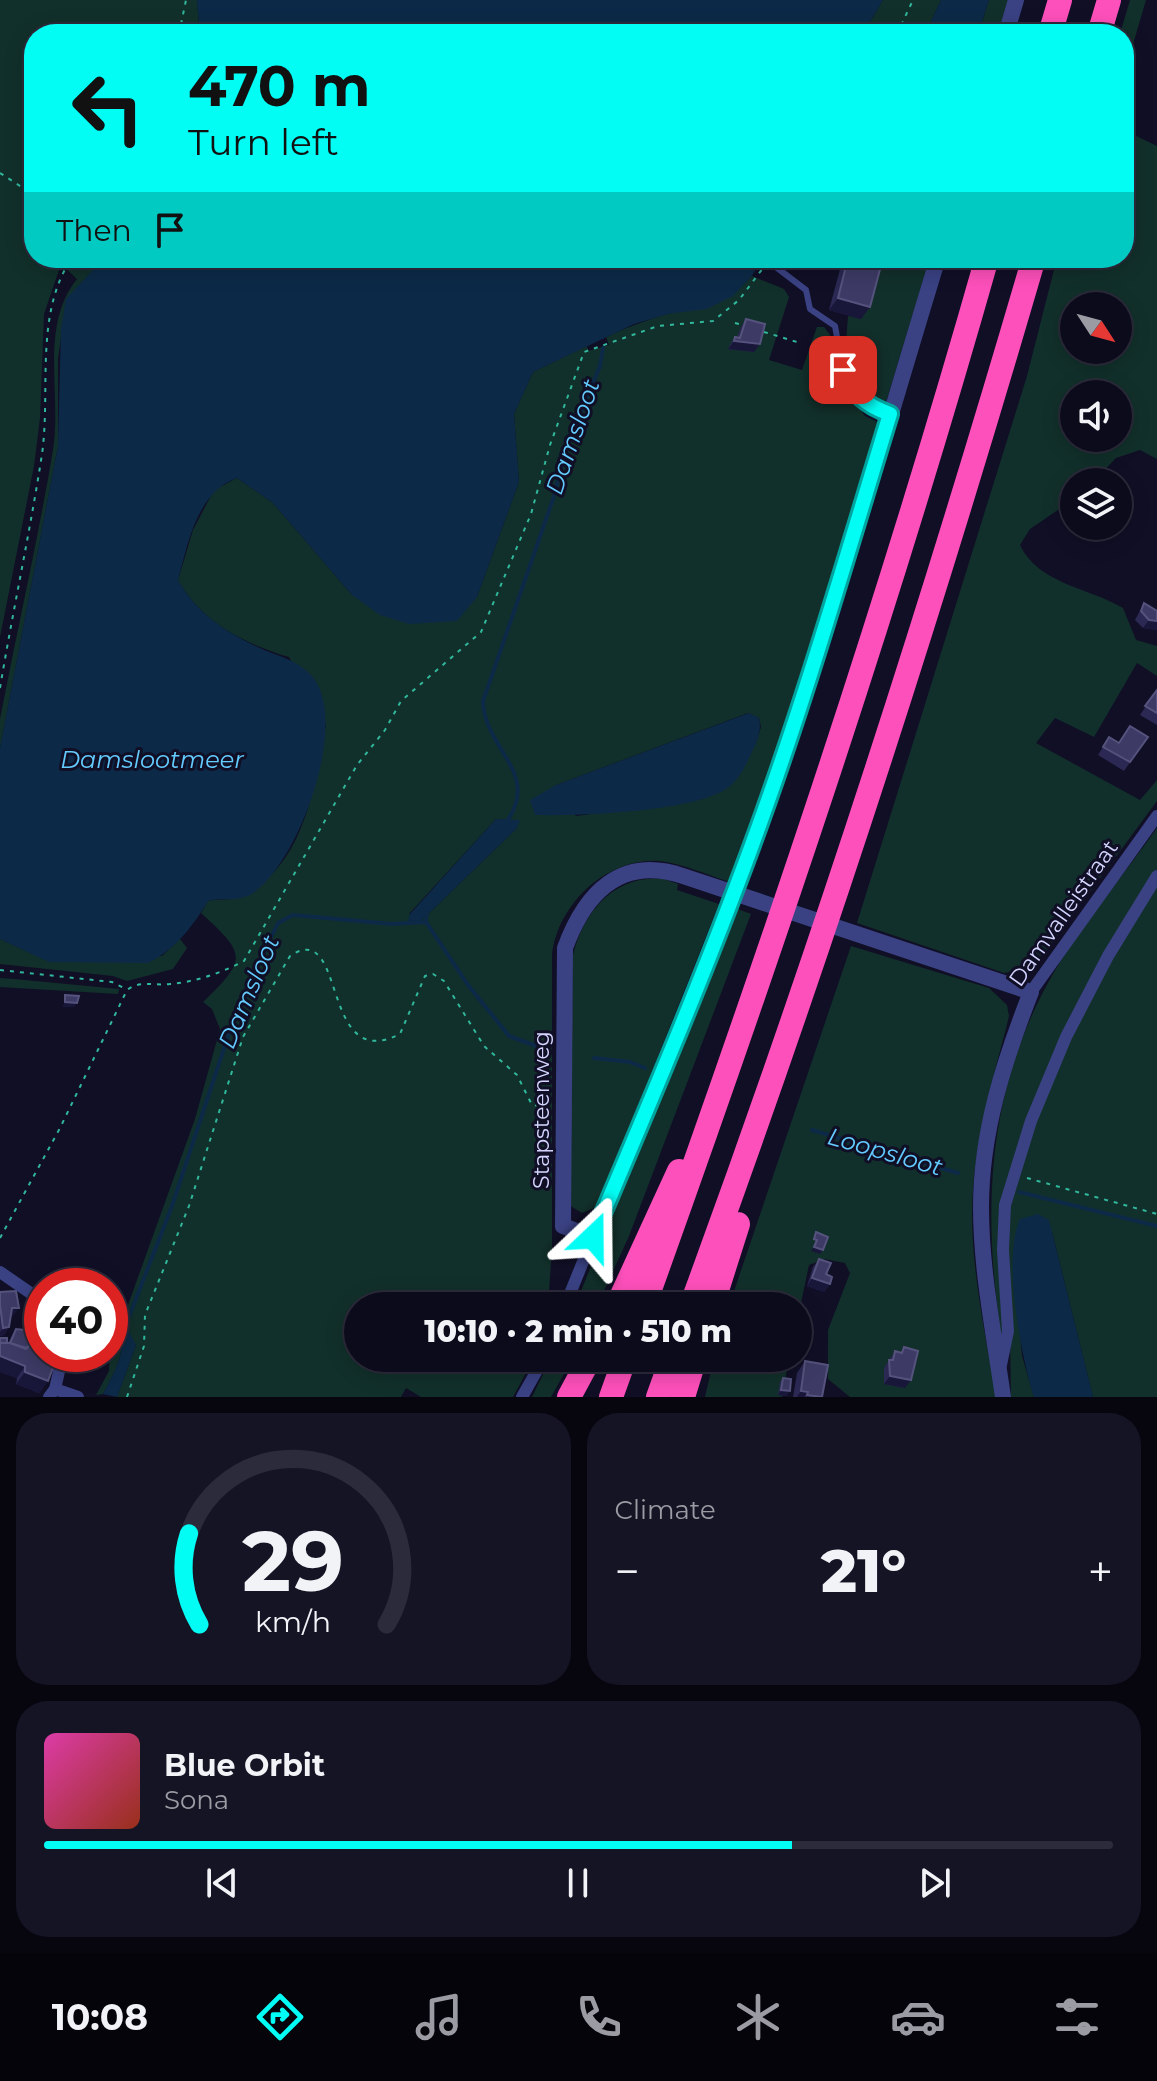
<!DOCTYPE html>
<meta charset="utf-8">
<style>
body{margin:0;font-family:Montserrat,sans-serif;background:#151425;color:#f1f3f6;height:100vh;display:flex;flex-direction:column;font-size:30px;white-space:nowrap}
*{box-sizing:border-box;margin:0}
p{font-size:26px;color:#9a9ba3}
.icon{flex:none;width:44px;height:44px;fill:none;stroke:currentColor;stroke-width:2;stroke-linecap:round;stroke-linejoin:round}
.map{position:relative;height:1397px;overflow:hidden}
.drawer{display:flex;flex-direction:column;gap:16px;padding:16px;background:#07060f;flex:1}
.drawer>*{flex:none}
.top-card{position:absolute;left:24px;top:24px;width:1110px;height:244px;border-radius:32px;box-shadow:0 4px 20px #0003,0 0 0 2px #2c2b3b;background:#02fdf4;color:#111;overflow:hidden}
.needle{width:52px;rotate:126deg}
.buttons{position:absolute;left:1060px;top:292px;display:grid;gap:16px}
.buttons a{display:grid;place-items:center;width:72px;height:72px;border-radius:50%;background:#0c0b1c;box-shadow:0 4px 20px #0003,0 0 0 2px #2c2b3b;font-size:40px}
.speed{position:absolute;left:24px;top:1268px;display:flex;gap:16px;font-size:40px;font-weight:700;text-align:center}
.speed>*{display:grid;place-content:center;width:104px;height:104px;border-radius:50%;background:#0c0b1c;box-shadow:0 4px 20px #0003,0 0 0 2px #2c2b3b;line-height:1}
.speed .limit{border:12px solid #d22;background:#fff;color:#111}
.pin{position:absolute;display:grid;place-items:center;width:68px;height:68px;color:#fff;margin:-34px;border-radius:16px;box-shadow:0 4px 12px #0006}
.me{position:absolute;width:88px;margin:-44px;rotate:23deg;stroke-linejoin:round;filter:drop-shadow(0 0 6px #0008)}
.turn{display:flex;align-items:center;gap:28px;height:168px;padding:0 32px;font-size:36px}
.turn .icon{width:104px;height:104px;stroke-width:2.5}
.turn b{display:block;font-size:56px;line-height:68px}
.then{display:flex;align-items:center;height:76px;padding:0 32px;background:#0003;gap:16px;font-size:30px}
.big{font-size:60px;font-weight:800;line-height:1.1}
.drawer .tile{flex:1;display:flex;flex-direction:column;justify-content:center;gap:12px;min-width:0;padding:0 28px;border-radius:32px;background:#151425}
.drawer .dial{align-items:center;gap:0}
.dial svg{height:208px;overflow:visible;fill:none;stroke:#2c2b3b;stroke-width:7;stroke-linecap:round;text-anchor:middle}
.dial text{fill:#f1f3f6;stroke:none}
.song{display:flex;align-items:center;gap:24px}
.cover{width:96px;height:96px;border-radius:12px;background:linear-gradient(135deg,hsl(320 70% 55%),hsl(10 70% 35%))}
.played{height:8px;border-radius:4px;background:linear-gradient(90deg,#02fdf4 70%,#2c2b3b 70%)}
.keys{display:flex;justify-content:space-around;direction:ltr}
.heat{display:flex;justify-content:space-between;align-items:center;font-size:44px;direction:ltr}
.drawer .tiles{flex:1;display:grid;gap:16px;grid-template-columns:1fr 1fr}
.tile:last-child{grid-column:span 2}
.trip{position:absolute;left:344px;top:1292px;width:468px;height:80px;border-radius:40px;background:#0c0b1c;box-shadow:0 4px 20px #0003,0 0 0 2px #2c2b3b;font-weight:800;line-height:80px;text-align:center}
.dock{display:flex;height:128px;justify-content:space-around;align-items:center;background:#05040b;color:#9a9ba3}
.dock .icon{width:56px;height:56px}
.dock .current{color:#02fdf4}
.dock b{font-size:36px;color:#f1f3f6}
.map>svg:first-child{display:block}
.green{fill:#12302b;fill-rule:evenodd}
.water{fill:#0c2a47}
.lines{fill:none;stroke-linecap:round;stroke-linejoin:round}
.stream{stroke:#0c2a47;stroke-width:4}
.path{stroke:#30b79c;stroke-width:2;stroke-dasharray:4 6;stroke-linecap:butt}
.service{stroke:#3a4284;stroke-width:6}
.minor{stroke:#3a4284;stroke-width:12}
.tertiary{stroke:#3a4284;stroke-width:16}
.motorway{stroke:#fe50bb;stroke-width:24}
.wall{fill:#2b2853}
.shaded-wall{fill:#181639}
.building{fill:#3d3b65;stroke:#55537e;stroke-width:2}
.route-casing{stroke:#01a49f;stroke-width:20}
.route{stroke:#02fdf4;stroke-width:14}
.labels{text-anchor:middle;stroke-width:6;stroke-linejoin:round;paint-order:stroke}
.street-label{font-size:22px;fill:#d4d5ff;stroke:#100f26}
.water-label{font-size:24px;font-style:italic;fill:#63cbfe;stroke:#100f26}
</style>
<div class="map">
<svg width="1157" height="1397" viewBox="0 0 1157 1397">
<rect width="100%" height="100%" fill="#100f26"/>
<path class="green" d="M0,0h197l2,23 -5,11h-160v224h70l-38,42 -8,59v87l-58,302v-29c17,-89 38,-179 53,-269 9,-56 -14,-124 24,-171l-16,-15 -17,50 -4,104 -6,48 -34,171z
M883,0h58l-16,34h-62z
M989,0h19l-10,34h-20z
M1130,0h16l-22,75v-41h-4z
M1124,130l33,16v313l-17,-9 -24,8 -23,24h-19v17l-44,30 -10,16c18,39 70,43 103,63l13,32 21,6v30l-20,-13 -43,74 -39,-19 -19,25 104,57 17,-20v21l-113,153 -26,17 -14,2 -147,-50 170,-547 30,-118h67zM1074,306h44v44h-44zM1074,394h44v44h-44z
M847,258h83l-44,144 -27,-13 -14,-34 3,-39 13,3z
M752,276l32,13 5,8 -20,63 33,10 15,-43h7l6,8 7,38 9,17 19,26 16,8 -134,415 -17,43c-23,-7 -48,-19 -71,-21 -53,-3 -101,43 -107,94v294l-4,57h-190v52h176l-21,39h-92l-15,-9 -5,9h-284l19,-52 -17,-14c9,20 -7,46 -16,63l-7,1 13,-24 1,-44 9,3 76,-211 25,-90 -8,-20 -9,-7c45,-43 43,-48 -2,-89l7,-12c10,-3 21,0 31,-4 66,-29 75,-110 87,-172l-37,-68c-44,-13 -88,-35 -111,-77l15,-50 21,-40 23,-12 36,25 79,92 125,2 42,-115 -5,-68 19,-42 54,-26 1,5 21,-6 -3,-8c19,-9 38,-16 58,-22 43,-12 53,-4 88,-39zM748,713l11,5 2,9 -5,16 -53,56 -127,17 -20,-31zM496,819l12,2 9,7 -97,94 -11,-8z
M1157,828v41l-53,85 -101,250 3,127 -5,3c-20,-133 -13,-254 59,-372 29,-46 65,-89 97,-134z
M664,879l14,5 -1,6 42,14 -115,287 -10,17 -12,5 -13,-8 4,-250c11,-44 42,-81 91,-76z
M1157,886v511h-64l-41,-165 -39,26 9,98 12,41h-23l-3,-182 30,-104 17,-42 55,-106z
M735,908l16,6 -122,322 -32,70h-22z
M0,939l50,23 112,-6 18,-17 7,9 -14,21 -46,12 -14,-5 -113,-12z
M851,946l138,42 18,17 2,11c-14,57 -32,114 -36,174 -5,68 12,140 23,207h-146l-22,-18v-49l22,-57 -5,-10 -21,-4 -15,6 -11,52v-11h-69z
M0,978l14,1 105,10 -1,5 -118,-7z
M551,1358h22l-22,39h-19z
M714,1358h75l-7,39h-77z"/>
<path class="water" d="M197,0h686l-20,34h-668l4,-11z
M941,0h48l-11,34h-53z
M104,258h658l-10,18 -19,20 -26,13 -39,5 -34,10 -101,48 -19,42 5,68 -42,115 -20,24 -48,3 -29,-9 -28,-20 -79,-92 -36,-25c-40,14 -49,65 -59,102 19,34 49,53 84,69 18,8 33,10 48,25 43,43 -12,193 -60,221 -13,7 -29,2 -42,6 -15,25 -33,49 -60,62l-99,-1 -49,-23v-191l58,-302 3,-117 5,-30z
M749,713l10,5c3,13 -2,24 -8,36 -7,15 -14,30 -30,38 -41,20 -139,24 -186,23l-5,-15 26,-15z
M496,819l24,1 -3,8 -97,94 -13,3 3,-11z
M1038,1214l11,6 44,177h-59c-13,-42 -32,-138 -14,-178z
M119,1331l10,1 7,13 -19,52 -14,-3c9,-18 25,-43 16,-63z"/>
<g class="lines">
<path class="stream" d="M505,824c38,-51 -21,-74 -22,-123l71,-205 13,-51 33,-79 3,-18
M426,922l42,63 41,51 27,10
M594,1058l36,4 15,6
M812,1130l146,43
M1019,1192l138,34
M126,1336l-1,-9 47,-121 66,-200 40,-83 15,-8 99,9 34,-2 1,-12"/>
<path class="path" d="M179,34l7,-34
M897,34l16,-34
M0,173l34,22
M719,260l3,-2
M735,323l8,2
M764,332l33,10
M0,688c13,-78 30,-156 42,-234 9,-63 -8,-141 30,-196
M0,970l112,12 14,7
M1027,1178l130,36
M0,1238l60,-110 67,-138c13,-10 27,-4 43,-6 25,-2 51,-11 74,-23l113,-196 28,-35 16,-29 80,-69 50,-118 19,-69 34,-93 74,-26 55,-5 26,-21 24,-32
M127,1397l17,-51 1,-31 44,-109 54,-169 47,-81c58,-39 29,119 110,78l25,-58 8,-2 11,7 40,65 33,29 15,30 17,1"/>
<path class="service" d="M768,261l38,29 4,19 25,17c8,42 8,71 53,87"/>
<path class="minor" d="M1031,992l126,-176
M0,1272l42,29
M565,1306l28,-69
M1001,1365l7,-34 -5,-81 2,-45 26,-84 35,-84 42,-81 49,-80
M55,1389l23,8
M49,1397l6,-8 8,-35
M522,1397l22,-39"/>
<path class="tertiary" d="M1006,34l10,-34
M938,258c-60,196 -115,395 -186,587 -48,133 -104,262 -159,392l-30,-11 2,-278c20,-55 56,-93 118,-72l348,116c-27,69 -50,140 -50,215 0,63 13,127 22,190"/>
<path class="motorway" d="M1050,34l10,-34
M1099,34l10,-34
M617,1306l62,-135
M644,1306c124,-345 243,-695 343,-1048
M691,1306c127,-345 240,-695 343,-1048
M712,1306l26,-82
M569,1397l21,-39
M611,1397l14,-39
M658,1397l14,-39
M683,1397l12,-39"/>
</g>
<path class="wall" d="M843,258h40l-22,61 -32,-9z
M746,319l8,33 -26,-3 2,-4 5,-8h2l4,-10z
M1144,603l13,27 -14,-2 -8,-8z
M1157,690v35l-17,-10z
M1130,726l18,11 -24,34 -26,-16 11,-18 10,6z
M819,1259l11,25 -6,8 -17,-6 6,-19z
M0,1292l13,24h-2l-2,11 -5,8 -4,1z
M28,1322l20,59 -9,12 -23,-9 1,-6 -17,-6v-34l8,5 8,-14 7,1z
M904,1347l1,41 -21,-4v-16l11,-17 5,2z
M805,1361l17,36h-29l4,-24z
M783,1378l4,18 -9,-1 2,-13z"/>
<path class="shaded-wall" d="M838,298l32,9 -9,12 -32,-9z
M734,341l26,3 -6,8 -26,-3z
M1149,620l8,1v9l-14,-2z
M65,1002l12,1 -3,4h-12z
M814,1247l9,3 -3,4 -9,-3z
M812,1278l18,6 -6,8 -17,-6z
M12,1308h7l-6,8 -7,1z
M9,1327l-5,8 -4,1v-4l3,-4z
M0,1356l25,10 -8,12 -17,-6z
M25,1372l23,9 -9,12 -23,-9z
M890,1376l21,4 -6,8 -21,-4z
M781,1390l9,1 -3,5 -9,-1z
M801,1391l7,1 -4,5h-7z"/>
<path class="building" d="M848,258h35l-13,49 -32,-9z
M746,319l19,5 -5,20 -26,-3 1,-4 5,1z
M1144,603l13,8v10l-8,-1 -8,-9z
M1157,690v23l-12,-7z
M1130,726l18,11 -18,25 -27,-15 6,-10 10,6z
M65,995l14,1 -2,7 -12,-1z
M816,1232l12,5 -5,13 -9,-3 3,-7 -3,-1z
M819,1259l12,4 -5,11 6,3 -2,7 -18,-6z
M16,1291l3,17h-7l-3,19 -6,1 -3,-23v-13z
M28,1322l14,3v18l-8,-3 -7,8 -17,-5 6,-14 9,1z
M0,1338h7v5h-7z
M34,1340l8,3v11h16l-10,27 -23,-9v-6l-25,-10v-13h10l16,6z
M904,1347l14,4 -7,29 -21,-4 -1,-16h4l2,-9 7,2z
M805,1361l23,4 -6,32 -15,-2 1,-3 -7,-1z
M783,1378l8,1 -1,12 -9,-1z"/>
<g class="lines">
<defs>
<path id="route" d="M593,1237c55,-130 110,-259 159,-392 52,-141 94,-287 138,-431 -25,-9 -37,-20 -47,-44"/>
</defs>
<use href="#route" class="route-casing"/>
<use href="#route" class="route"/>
</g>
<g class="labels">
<g class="street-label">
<text transform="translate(1063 913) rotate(-55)" y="8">Damvalleistraat</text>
<text transform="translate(541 1110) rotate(-90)" y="8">Stapsteenweg</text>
</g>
<g class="water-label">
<text transform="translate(573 437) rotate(-71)" y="8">Damsloot</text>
<text x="152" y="768">Damslootmeer</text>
<text transform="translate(249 992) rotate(-67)" y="8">Damsloot</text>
<text transform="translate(885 1152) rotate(16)" y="8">Loopsloot</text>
</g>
</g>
</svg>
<div class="buttons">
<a><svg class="needle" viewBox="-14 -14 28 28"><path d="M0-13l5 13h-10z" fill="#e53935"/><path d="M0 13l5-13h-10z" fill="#9a9ba3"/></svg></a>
<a><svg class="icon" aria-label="sound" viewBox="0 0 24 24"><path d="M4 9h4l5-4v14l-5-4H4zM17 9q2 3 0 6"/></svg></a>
<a><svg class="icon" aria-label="layers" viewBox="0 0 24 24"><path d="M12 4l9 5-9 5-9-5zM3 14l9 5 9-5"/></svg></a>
</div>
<div class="speed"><div class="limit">40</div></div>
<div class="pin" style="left:843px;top:370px;background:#d93025"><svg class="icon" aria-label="arrive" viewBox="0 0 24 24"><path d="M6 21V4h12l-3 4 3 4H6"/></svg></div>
<svg class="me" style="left:593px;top:1237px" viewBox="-20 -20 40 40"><path d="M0-17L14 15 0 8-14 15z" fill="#02fdf4" stroke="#fff" stroke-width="4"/></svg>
<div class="trip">10:10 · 2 min · 510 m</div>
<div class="top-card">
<div class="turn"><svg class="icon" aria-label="left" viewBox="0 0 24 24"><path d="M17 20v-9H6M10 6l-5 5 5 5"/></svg><div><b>470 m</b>Turn left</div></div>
<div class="then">Then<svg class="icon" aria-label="arrive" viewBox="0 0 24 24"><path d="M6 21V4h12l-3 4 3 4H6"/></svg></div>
</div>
</div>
<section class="drawer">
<div class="tiles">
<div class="tile dial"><svg viewBox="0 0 100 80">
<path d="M14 69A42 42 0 1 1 86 69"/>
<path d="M14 69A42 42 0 0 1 10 34" stroke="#02fdf4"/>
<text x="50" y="56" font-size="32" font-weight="700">29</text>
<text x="50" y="72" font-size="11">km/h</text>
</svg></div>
<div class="tile"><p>Climate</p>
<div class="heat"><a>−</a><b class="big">21°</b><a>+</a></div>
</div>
<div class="tile">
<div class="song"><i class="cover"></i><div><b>Blue Orbit</b><p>Sona</p></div></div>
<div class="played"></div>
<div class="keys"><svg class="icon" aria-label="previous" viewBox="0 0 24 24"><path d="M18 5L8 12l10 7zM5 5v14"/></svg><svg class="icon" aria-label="pause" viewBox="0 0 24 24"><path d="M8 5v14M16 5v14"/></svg><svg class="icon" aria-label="next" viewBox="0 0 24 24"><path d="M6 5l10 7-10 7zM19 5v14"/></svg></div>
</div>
</div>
</section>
<nav class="dock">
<b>10:08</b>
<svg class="icon current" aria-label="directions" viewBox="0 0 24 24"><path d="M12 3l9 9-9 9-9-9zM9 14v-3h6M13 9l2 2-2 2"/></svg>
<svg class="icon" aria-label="music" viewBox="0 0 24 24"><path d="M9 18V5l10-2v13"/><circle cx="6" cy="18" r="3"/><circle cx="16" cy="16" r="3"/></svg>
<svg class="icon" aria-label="phone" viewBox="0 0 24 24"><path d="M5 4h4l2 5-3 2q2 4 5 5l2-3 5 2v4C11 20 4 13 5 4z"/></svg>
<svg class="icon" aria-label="climate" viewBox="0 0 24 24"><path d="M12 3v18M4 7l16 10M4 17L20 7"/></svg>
<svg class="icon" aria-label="car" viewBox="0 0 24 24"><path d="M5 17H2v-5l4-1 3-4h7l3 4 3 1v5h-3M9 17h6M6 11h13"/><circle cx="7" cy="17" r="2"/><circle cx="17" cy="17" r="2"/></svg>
<svg class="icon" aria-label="filters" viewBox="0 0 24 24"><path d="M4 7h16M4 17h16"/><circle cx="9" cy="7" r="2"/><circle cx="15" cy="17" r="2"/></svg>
</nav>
